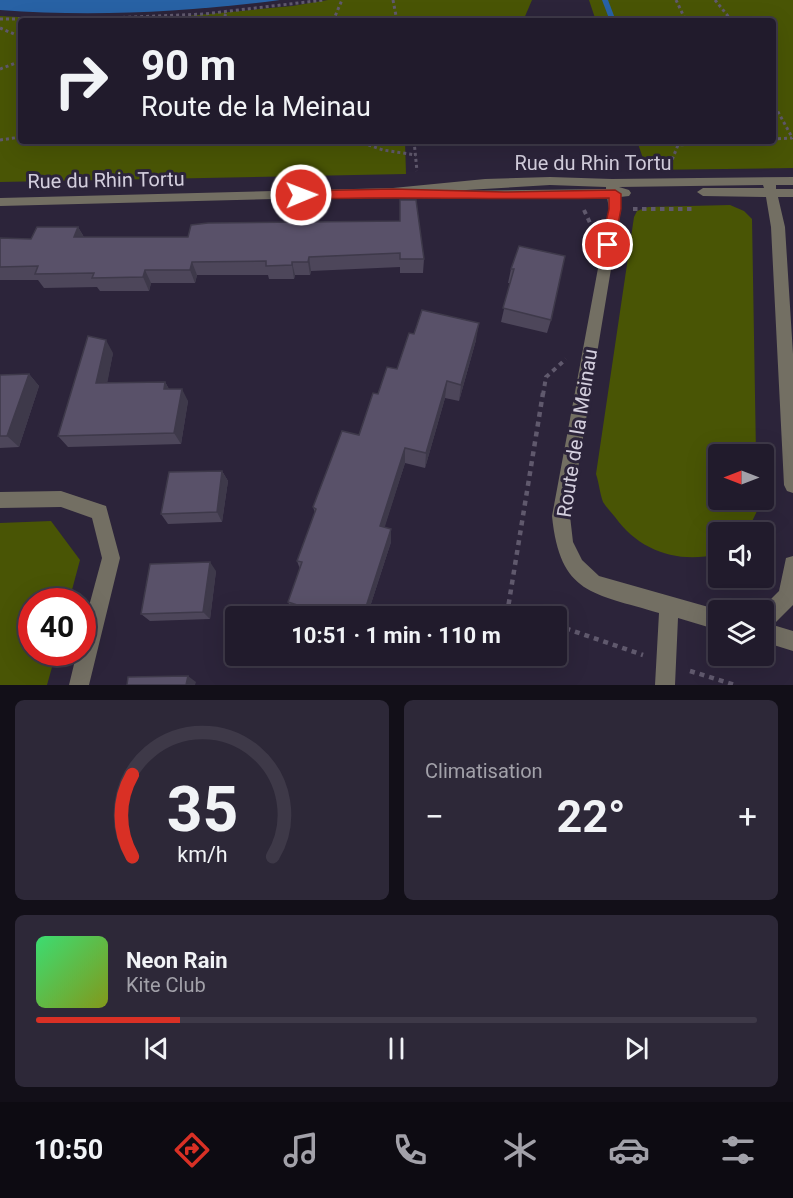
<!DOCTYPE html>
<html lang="fr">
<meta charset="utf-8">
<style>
body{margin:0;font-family:Roboto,sans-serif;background:#2d2838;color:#f1f3f6;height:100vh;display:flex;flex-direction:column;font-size:22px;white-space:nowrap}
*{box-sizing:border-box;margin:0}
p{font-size:20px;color:#a2a1a9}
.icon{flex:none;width:33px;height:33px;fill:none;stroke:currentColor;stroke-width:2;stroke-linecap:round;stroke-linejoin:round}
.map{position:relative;height:685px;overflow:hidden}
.side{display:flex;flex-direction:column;gap:15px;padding:15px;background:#120f18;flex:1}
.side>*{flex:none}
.guide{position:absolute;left:18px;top:18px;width:758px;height:126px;border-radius:6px;box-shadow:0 6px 24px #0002,0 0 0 2px #3e3948;background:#211b2c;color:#f1f3f6;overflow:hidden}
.needle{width:39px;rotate:270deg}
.tools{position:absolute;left:708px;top:444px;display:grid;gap:12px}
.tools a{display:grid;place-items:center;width:66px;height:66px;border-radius:6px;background:#211b2c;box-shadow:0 6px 24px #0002,0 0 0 2px #3e3948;font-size:30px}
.speed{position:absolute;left:18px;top:588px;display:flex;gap:12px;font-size:30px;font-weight:700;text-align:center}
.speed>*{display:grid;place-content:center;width:78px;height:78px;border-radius:50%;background:#211b2c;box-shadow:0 6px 24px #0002,0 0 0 2px #3e3948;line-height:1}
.speed .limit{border:9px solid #d22;background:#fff;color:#111}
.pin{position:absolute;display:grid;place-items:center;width:51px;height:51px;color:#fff;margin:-26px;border:3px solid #fff;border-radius:50%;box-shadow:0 2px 6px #0007}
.me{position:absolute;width:66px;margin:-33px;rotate:89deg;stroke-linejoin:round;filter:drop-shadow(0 0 4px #0008)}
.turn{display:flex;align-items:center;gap:21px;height:126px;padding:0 24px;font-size:27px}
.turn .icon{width:78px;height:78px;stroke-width:2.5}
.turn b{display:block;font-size:42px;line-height:51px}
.big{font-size:45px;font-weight:700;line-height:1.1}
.side .tile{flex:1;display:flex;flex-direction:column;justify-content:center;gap:9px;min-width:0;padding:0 21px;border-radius:9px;background:#2d2838}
.side .dial{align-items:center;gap:0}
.dial svg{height:156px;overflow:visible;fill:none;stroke:#3e3948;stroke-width:7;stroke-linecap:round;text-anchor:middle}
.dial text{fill:#f1f3f6;stroke:none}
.song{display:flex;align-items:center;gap:18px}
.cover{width:72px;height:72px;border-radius:9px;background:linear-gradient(135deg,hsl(140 70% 55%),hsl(70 70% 35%))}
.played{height:6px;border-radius:3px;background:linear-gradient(90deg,#d93025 20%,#3e3948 20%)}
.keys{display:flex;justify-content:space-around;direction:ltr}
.heat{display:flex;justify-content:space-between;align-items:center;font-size:33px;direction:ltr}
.side .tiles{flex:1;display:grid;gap:15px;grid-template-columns:1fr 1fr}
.tile:last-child{grid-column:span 2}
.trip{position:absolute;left:225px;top:606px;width:342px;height:60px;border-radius:6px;background:#211b2c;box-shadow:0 6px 24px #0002,0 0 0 2px #3e3948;font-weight:700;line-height:60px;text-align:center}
.tab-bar{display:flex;height:96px;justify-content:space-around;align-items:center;background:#0d0b12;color:#a2a1a9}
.tab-bar .icon{width:42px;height:42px}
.tab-bar .current{color:#d93025}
.tab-bar b{font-size:27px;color:#f1f3f6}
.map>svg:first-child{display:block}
.green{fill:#495505}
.water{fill:#2862a5}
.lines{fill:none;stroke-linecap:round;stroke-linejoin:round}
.stream{fill:#2862a5;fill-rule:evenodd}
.path-far2{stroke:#60596d;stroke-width:3;stroke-dasharray:3 3;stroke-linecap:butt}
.path-far1{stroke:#60596d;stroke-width:4;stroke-dasharray:4.5 4.5;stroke-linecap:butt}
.path{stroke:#60596d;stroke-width:4.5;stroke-dasharray:5 5;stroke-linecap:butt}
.minor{fill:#736f63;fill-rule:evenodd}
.wall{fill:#4d465a}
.shaded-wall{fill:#3e394a}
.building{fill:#595169;stroke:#3e394a;stroke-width:1.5}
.route{fill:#d93025;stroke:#8d1f18;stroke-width:1.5}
.labels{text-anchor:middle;stroke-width:6;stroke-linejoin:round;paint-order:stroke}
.street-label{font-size:20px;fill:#d3cedd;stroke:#2c243a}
</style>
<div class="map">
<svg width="793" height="685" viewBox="0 0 793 685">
<rect width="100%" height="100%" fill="#2c243a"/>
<path class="green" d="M328,0h204l-9,21h-389l158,-15z
M589,0h204v168l-146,2 -10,-29h135v-120h-176z
M0,16l90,5h-69v120h384l1,33 -406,8z
M730,205l14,6 8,8 4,235h-38v46h39v11l-10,21h-29v22c-39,10 -79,-3 -103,-37 -4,-5 -9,-10 -12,-15 -3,-8 -4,-19 -7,-28l38,-257 3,-6 11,-4z
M51,521l29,39 -11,41 -37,1v50l24,1 -9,32h-47v-162z"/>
<path class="water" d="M0,0h280c-93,12 -186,17 -280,10z"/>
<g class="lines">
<path class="stream" d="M602,0h6l8,21h-6z"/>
<path class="path-far2" d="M393,0l4,21
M676,0l10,21
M715,0l17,21
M0,19h83
M81,21l2,-2 121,-5 120,-14
M221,21l5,-7
M333,21l9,-21
M0,28l21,9
M0,69l21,-8
M772,101l21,38
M772,139l20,-1
M0,140l21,-3
M357,141l26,9 33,5
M414,141l3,30
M670,165l8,-20 59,-4"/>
<path class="path-far1" d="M633,209h62
M584,210l7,15
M543,395l3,-18 20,-18"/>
<path class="path" d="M533,616l-25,-8 35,-215
M556,625l87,30
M690,671l45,14"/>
<path class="minor" d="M550,177l62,2 181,-2v8h-17v4h17v8h-15l7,30 8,127v139l-6,-2 -3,-6 -13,-258 -5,-30 -63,-1 -6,-4 6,-4h61l-1,-3 -144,2 10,3 2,3 -2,3 -9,1 1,12 -51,307 3,26 9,18 17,16 120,34 -1,20 -40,-12 -3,67h-20l4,-72c-66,-20 -99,-18 -107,-97l57,-307 -2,-12 -165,2 -6,-4 3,-3 -46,4 -393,10v-8l393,-10 92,-9zM550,185l56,2v2l-157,2z
M61,491l45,15 14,52 -31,127h-20l8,-33h5v-20l20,-74 -10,-40 -31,-11 -61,1v-16z
M793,556v49l-20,20 20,6v20l-29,-9v-32h-4l19,-19 7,-33z"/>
</g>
<path class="wall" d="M400,221l24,38 -1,14h-23v-6l-89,4 -1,4h-15l-1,4h-25l-1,-4h-71l-2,8h-44l-2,8h-49l-3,-4 -53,1 -6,-8h-38v-42l31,1 47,-12 6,10h104z
M519,246l32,74 -4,13 -46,-11 9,-39h-2l3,-14z
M476,340l-17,61 -14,-3 -20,70 -20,-5 -21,65 7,1v13l-24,74h-61l-13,-4 -5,-10 12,-33 -3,-8 18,-48 -2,-6 46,-72 19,-41 19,-25z
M113,353l-6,29h58l4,7 19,12 -7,43 -113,3 -10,-11z
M29,374l10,12 -20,61 -19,1v-73z
M222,471l6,10 -6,41 -54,2 -7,-10z
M216,571l-6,48 -60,2 -9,-7z"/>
<path class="shaded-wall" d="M78,227l8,14 -12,-4z
M309,257l2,14 -1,4 -2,-13z
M192,262l5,13 -2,8 -5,-13z
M292,262l3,13 -1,4 -2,-14z
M145,270l6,13 -2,8 -6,-14z
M479,323l-3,17 -17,61 2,-16z
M106,340l7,13 -8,42 -9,-12z
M29,374l10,12 -20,61 -12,-11z
M447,381l-2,17 -20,70 1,-15z
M165,382l7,12 -8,-5z
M182,389l6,12 -7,43 -7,-11z
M405,448v15l-24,76 -1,-13z
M222,471l6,10 -6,41 -5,-10z
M391,529v13l-24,74h-4z
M210,562l6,9 -6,48 -7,-7z
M188,676l8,6 -1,3h-9z"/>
<path class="building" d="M400,200h16l8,59h-24v-6l-91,4 -1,5h-16v3l-26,1v-5l-74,1 -2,8h-45l-2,7 -51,1 2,-5 -59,1 3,-8 -38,1v-29l31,1 6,-12h41l-4,10h114l3,-12 17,-2 192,-2z
M519,246l46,10 -14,64 -48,-12 11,-39h-3z
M422,310l57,13 -18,62 -14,-4 -21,72 -21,-5 -25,78 11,3 -28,87h-32l-43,-14 14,-40 -5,-1 19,-52 -3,-2 29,-76 17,4 14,-42 5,1 9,-27 10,2 12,-36 5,1z
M88,336l18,4 -10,43 69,-1 -1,7h18l-8,44 -116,3z
M29,374l-22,62h-7v-61z
M222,471l-5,41 -56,2 8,-42z
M210,562l-7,50 -62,2 9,-50z
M188,676l-2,9h-59l1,-8z"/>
<path class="route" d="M393,189l111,3 111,-2 6,4v15l-7,36 -6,4 -7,-4 8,-36v-11c-103,2 -205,-2 -308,1l-6,-4 6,-4z"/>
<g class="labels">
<g class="street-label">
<text x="593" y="170">Rue du Rhin Tortu</text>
<text transform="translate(106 180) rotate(-1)" y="7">Rue du Rhin Tortu</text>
<text transform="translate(577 433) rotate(-81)" y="7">Route de la Meinau</text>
</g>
</g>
</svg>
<div class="tools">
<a><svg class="needle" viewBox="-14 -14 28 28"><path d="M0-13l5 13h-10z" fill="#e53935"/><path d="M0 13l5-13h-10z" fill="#a2a1a9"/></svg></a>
<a><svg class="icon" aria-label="sound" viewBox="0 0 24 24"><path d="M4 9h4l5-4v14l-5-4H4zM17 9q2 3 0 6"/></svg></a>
<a><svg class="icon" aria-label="layers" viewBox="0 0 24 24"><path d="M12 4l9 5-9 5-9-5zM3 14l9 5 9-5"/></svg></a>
</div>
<div class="speed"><div class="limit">40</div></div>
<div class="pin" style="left:608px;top:245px;background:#d93025"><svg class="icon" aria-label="arrive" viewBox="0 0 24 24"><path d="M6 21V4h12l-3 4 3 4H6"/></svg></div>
<svg class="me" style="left:301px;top:195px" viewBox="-20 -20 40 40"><circle r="17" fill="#d93025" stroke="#fff" stroke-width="3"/><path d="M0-11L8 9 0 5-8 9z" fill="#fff"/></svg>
<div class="trip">10:51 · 1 min · 110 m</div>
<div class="guide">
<div class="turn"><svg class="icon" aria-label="right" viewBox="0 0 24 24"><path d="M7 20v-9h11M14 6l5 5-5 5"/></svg><div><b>90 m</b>Route de la Meinau</div></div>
</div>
</div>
<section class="side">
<div class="tiles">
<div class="tile dial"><svg viewBox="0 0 100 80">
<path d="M14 69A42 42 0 1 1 86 69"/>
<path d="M14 69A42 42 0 0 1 14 27" stroke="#d93025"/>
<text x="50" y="56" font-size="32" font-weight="700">35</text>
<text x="50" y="72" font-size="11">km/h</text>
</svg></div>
<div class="tile"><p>Climatisation</p>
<div class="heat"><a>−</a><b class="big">22°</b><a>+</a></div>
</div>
<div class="tile">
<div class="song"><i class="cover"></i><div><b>Neon Rain</b><p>Kite Club</p></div></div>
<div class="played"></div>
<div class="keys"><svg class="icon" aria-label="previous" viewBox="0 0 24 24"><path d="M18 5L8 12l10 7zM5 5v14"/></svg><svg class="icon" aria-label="pause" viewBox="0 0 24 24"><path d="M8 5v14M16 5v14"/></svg><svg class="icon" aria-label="next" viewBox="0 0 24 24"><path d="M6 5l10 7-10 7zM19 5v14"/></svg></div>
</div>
</div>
</section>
<nav class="tab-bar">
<b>10:50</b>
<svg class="icon current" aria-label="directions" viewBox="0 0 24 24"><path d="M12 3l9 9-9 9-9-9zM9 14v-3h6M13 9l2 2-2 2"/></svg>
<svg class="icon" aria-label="music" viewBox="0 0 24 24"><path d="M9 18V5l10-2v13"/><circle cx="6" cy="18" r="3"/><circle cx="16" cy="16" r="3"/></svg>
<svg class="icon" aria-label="phone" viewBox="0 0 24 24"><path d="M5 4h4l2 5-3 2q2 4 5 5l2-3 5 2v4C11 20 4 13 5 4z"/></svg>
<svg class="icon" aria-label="climate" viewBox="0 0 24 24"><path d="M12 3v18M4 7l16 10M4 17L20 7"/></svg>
<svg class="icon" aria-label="car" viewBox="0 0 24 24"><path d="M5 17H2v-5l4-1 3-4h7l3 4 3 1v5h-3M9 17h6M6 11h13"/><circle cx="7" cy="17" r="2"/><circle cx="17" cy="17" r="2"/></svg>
<svg class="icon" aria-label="filters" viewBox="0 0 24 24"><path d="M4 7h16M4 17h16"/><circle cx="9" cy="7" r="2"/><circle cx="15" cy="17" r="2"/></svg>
</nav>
